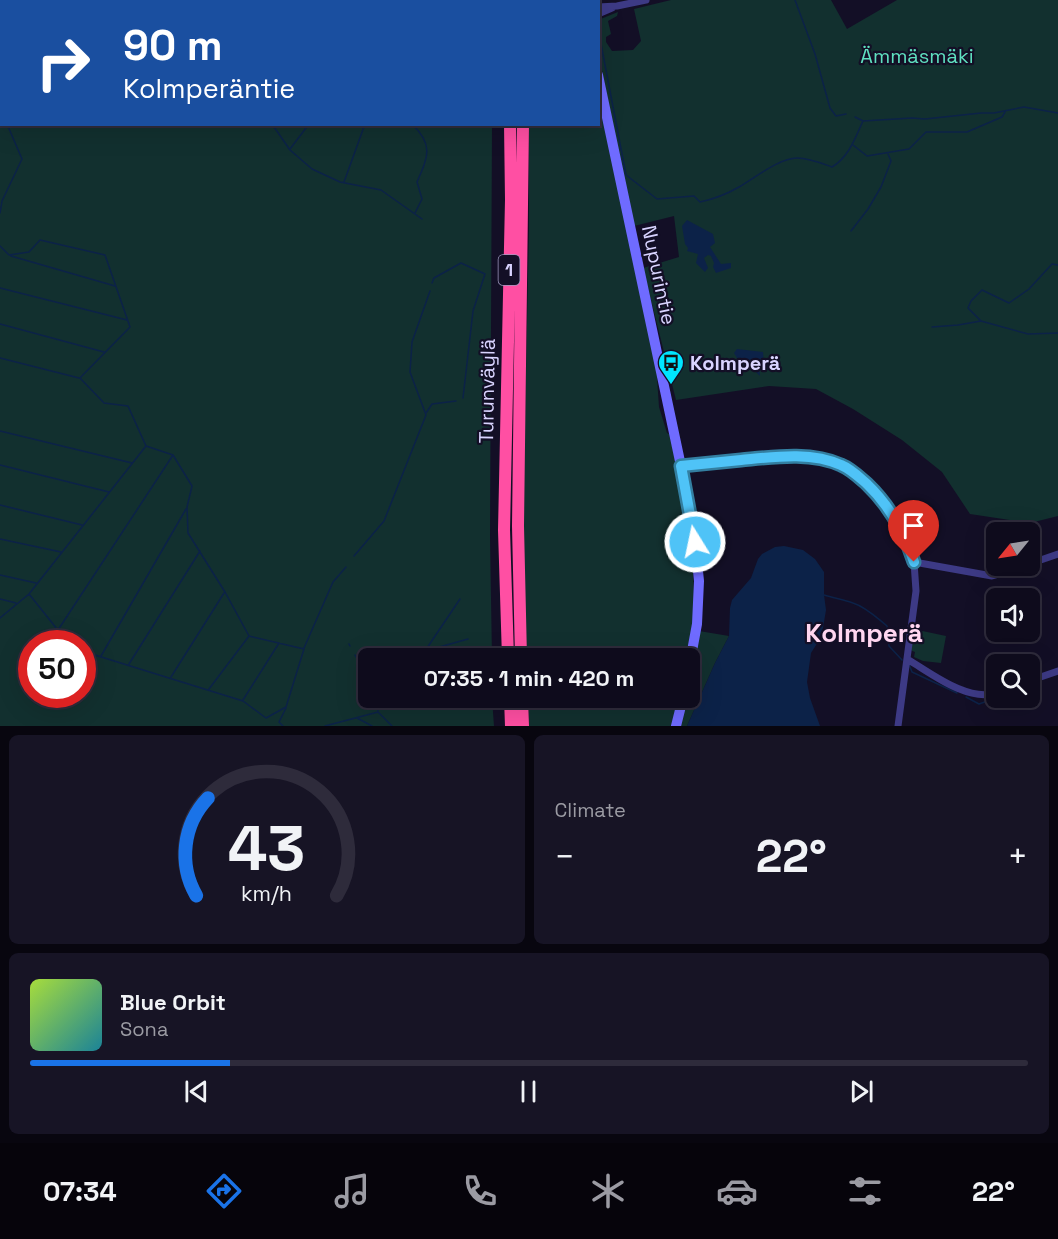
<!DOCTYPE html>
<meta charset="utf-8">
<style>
body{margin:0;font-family:"Space Grotesk",sans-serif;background:#171425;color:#f1f3f6;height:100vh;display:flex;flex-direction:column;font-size:22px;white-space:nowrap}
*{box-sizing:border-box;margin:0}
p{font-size:20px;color:#9b9ba3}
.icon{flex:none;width:33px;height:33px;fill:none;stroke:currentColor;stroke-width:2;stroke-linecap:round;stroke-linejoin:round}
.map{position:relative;height:726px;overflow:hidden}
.side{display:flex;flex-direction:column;gap:9px;padding:9px;background:#08060f;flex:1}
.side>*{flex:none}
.guide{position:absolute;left:0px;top:0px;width:600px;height:126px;box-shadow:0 6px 24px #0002,0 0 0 2px #2e2b3b;background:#1a4fa0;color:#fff;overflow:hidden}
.needle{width:39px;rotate:240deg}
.buttons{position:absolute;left:986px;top:522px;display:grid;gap:12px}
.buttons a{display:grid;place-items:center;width:54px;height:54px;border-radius:9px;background:#0e0b1c;box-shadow:0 6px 24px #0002,0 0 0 2px #2e2b3b;font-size:30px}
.speed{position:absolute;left:18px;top:630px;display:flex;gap:12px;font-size:30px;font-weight:700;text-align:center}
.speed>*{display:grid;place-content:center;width:78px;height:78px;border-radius:50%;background:#0e0b1c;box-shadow:0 6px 24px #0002,0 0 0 2px #2e2b3b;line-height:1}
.speed .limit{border:9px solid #d22;background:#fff;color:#111}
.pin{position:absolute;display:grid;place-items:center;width:51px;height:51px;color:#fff;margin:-62px -26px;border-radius:50% 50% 50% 0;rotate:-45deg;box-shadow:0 0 6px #0007}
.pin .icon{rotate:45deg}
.me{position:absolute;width:66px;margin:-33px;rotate:350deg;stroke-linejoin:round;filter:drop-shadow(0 0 4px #0008)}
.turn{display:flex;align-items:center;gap:21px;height:126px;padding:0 24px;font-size:27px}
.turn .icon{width:78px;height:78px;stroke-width:2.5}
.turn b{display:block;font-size:42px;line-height:51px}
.big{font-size:45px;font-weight:600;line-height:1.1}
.side .tile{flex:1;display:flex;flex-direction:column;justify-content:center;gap:9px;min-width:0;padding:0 21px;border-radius:9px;background:#171425}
.side .dial{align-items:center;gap:0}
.dial svg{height:156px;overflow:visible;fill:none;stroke:#2e2b3b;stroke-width:7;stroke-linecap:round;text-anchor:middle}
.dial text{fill:#f1f3f6;stroke:none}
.song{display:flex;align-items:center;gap:18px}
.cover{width:72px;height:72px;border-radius:9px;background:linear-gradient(135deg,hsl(80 70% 55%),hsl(190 70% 35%))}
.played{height:6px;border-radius:3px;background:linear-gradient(90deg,#1a73e8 20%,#2e2b3b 20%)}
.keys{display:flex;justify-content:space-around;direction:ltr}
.heat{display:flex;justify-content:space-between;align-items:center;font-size:33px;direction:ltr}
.side .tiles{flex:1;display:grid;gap:9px;grid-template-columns:1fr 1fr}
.tile:last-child{grid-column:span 2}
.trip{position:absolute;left:358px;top:648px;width:342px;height:60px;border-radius:9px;background:#0e0b1c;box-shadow:0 6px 24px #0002,0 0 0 2px #2e2b3b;font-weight:600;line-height:60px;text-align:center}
.tabs{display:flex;height:96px;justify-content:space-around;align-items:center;background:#06040b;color:#9b9ba3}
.tabs .icon{width:42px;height:42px}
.tabs .on{color:#1a73e8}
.tabs b{font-size:27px;color:#f1f3f6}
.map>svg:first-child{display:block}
.green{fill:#12302f;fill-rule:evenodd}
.water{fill:#0c2248}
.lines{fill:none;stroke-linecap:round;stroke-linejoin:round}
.stream{stroke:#0c2248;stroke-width:1.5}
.minor{stroke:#3d3a85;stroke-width:7}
.secondary{stroke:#6f6bff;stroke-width:10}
.motorway{stroke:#ff4fa3;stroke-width:12}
.route-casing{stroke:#337fa1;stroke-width:15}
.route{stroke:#4fc3f7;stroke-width:10}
.labels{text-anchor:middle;stroke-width:4.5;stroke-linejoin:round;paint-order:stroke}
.shield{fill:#130f26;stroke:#9e99be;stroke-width:1.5}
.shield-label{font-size:18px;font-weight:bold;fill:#d9d4ff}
.park-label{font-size:20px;fill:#5fe0c0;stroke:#130f26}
.street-label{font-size:20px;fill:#d9d4ff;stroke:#130f26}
.poi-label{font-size:20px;font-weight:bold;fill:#d9d4ff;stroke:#130f26;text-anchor:start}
.district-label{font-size:26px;font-weight:bold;fill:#ffd6f0;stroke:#130f26}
</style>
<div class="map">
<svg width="1058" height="726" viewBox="0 0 1058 726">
<rect width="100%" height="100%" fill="#130f26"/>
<path class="green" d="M0,0h490v2h-488v122l490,1 -2,412 2,121h-123v40h123l2,28h-494zM32,644h50v50h-50z
M671,0h160l16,29 50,-29h161v516l-28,7 -60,-9 -28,-42 -40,-32 -49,-31 -37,-20 -47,-3 -93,14 -33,-132 36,-11 -5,-41 -40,10 -35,-170 -1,-36 20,-8 -1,4 -9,5 3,13 -5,3v5l6,9 21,-1 8,-9 -7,-32z
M599,97l57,266 3,44 8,26 2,1c14,55 25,112 25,169 0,18 -5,38 -7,55h-161l-3,-143 6,-285v-105l69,-1z
M913,629l33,7 -5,27 -18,-2 -9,-4 1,-5 -5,-2z
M699,631l30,5 -14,27 -28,63h-7l7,-28h3v-15z
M528,698h150l-6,28h-143z"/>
<path class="water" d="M687,220l26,14 2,9 -5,4 11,17 10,-1v5l-15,5 -3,-6 1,-4 -3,-7 -3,-1 -4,3 4,10 -3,4 -9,-9 2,-9 -11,-3 1,-3 -3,-4 -3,-18z
M737,349l26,3c2,13 -5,13 -3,24l-6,-6 -11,-2 -9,-15z
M784,546l19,4 12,9 9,13v23l2,15 -3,18 -5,14 -7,11 -4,29 3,16 10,28h-133l28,-63 14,-27 1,-28 2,-8 19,-22 7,-19 4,-5 13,-7z"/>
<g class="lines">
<path class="stream" d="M226,0v2
M573,0v2
M795,0l20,54 15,54 6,8 10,-2
M276,2l6,-2
M298,2l1,-2
M598,44h3l25,131 31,24 37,-3 6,6c14,-3 27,-8 39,-15 16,-9 40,-29 58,-29 12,0 24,5 35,9 17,-10 23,-29 31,-46
M0,113h2
M855,117l8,4 49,-3 13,1 56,-6h13l30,-6 34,6
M272,124l18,26 22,19 28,13 41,8 41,29
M412,124c22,21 16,33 5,58l5,17 -7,14
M853,145l14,11 42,-7 17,-17h41l35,-15 3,-5
M290,149l19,-25
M344,182l21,-58
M0,213l2,-12 20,-42 -15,-35
M851,231l17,-22 13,-22 10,-26 -3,-7
M0,246l9,9 20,-3 11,-12 65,15 25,72 -50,51 24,25 24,3 18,40
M11,256l104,30
M432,283l2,-5 27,-15 24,11 -12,37 -10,87
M0,288l127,32
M981,321l-13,-13 3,-7 11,-11 27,13 20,-14 23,-25 6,1
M0,324l104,28
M932,327l26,-2 23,-4 47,13 30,-1
M0,358l79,20
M426,413l6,-9 24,-3
M0,431l132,32
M0,465l109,27
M0,505l82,20
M0,539l61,13
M354,556l30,-35 42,-106 -16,-43 2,-30 18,-51
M0,575l36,8
M29,594l40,50
M824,595c10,3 20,5 29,8 13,4 24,15 34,23l2,20 13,14
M0,599l16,4
M0,618l29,-24 117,-148 27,9 19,31 -5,21 1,26 37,59 24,44 55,13 -18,58 -20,11 -23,-17 -161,-50
M58,630l115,-175
M349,644l1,2
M304,648l29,-66 13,-15
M425,651l35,-52
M355,655l14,25
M101,656l85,-147
M416,658l9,-7 43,-12
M129,664l71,-113
M909,664l3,8 45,21
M171,677l53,-84
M1029,685l10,-3
M209,689l40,-53
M966,697l13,7 17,-6
M376,698l2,13
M243,700l36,-57
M357,718l15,8
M283,726l-4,-4 7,-14
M325,726l53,-14 14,14"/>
<path class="minor" d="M598,7l19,-1 29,-6
M598,14l14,-6
M681,466l101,-10 31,1 28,8 17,11 15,14 16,18 19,33 6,21 2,29 -18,135
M914,562l78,14 34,-10
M1029,564l29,-10
M907,659c24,14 60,43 89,34
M1029,681l29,-10"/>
<path class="secondary" d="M583,0v2
M598,75l83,391 14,76 4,39 -2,43 -7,38
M676,726l7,-28"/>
<path class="motorway" d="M505,0v2
M519,0v2
M508,658l-4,-128 7,-330 -1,-76
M521,658l-3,-132 5,-402
M510,698l1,28
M522,698l1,28"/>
</g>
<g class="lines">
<defs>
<path id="route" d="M695,542l-14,-76c20,-2 40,-4 60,-6 31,-3 70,-9 100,5 10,4 18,12 26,19 23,22 37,47 47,78"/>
</defs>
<use href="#route" class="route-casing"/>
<use href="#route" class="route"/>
</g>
<defs>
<symbol id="bus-pin" viewBox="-11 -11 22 30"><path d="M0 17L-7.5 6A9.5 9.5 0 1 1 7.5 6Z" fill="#00e5ff" stroke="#130f26"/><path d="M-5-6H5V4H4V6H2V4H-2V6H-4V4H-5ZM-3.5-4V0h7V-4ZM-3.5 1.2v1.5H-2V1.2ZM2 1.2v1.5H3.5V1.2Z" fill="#111"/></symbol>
</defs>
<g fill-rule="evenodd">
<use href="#bus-pin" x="656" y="348" width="30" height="40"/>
</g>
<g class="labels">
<rect class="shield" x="498.5" y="255" width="21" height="30" rx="4.5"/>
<g class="shield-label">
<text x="509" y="276">1</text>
</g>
<g class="park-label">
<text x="917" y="63">Ämmäsmäki</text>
</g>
<g class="street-label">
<text transform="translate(659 275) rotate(78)" y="7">Nupurintie</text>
<text transform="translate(487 391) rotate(-89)" y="7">Turunväylä</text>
</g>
<g class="poi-label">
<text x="690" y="370">Kolmperä</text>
</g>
<g class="district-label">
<text x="864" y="642">Kolmperä</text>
</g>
</g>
</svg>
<div class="buttons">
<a><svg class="needle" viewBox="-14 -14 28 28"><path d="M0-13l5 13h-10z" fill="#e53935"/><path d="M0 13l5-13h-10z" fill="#9b9ba3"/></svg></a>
<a><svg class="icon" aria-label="sound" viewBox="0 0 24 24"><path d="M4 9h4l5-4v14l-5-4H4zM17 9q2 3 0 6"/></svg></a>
<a><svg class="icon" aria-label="search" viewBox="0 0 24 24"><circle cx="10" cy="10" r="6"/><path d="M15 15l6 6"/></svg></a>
</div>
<div class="speed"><div class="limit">50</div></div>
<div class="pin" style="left:914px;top:562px;background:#d93025"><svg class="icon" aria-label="arrive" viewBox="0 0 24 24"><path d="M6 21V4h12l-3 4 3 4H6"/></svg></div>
<svg class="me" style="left:695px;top:542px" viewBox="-20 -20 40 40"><circle r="17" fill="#4fc3f7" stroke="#fff" stroke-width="3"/><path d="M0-11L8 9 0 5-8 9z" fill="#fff"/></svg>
<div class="trip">07:35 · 1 min · 420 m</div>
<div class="guide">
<div class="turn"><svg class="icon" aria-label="right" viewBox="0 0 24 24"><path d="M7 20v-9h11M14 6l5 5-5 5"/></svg><div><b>90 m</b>Kolmperäntie</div></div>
</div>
</div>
<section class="side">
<div class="tiles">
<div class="tile dial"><svg viewBox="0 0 100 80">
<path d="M14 69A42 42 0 1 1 86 69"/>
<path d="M14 69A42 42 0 0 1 20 19" stroke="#1a73e8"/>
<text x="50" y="56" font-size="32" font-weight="700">43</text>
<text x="50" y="72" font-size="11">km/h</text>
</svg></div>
<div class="tile"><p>Climate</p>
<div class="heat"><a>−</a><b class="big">22°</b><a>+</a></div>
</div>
<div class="tile">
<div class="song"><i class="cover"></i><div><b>Blue Orbit</b><p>Sona</p></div></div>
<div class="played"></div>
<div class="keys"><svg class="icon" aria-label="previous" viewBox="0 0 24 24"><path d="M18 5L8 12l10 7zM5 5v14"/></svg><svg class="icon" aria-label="pause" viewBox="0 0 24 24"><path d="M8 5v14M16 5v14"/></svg><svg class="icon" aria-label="next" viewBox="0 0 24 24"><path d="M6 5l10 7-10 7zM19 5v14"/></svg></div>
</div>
</div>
</section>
<nav class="tabs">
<b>07:34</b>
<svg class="icon on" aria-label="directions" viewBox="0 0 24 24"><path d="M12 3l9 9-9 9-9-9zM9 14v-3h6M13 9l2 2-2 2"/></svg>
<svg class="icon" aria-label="music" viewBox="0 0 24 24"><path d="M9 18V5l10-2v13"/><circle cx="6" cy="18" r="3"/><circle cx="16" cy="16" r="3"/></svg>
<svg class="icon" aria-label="phone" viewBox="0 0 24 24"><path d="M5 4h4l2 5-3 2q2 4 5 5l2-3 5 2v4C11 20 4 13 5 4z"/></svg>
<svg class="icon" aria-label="climate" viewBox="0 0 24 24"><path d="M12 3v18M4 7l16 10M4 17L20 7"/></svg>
<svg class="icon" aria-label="car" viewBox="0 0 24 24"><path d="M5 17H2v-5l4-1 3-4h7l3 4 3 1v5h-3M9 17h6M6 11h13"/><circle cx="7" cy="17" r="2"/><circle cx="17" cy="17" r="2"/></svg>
<svg class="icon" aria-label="filters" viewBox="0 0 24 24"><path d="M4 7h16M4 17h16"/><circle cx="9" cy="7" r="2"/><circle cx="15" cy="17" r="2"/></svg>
<b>22°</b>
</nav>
